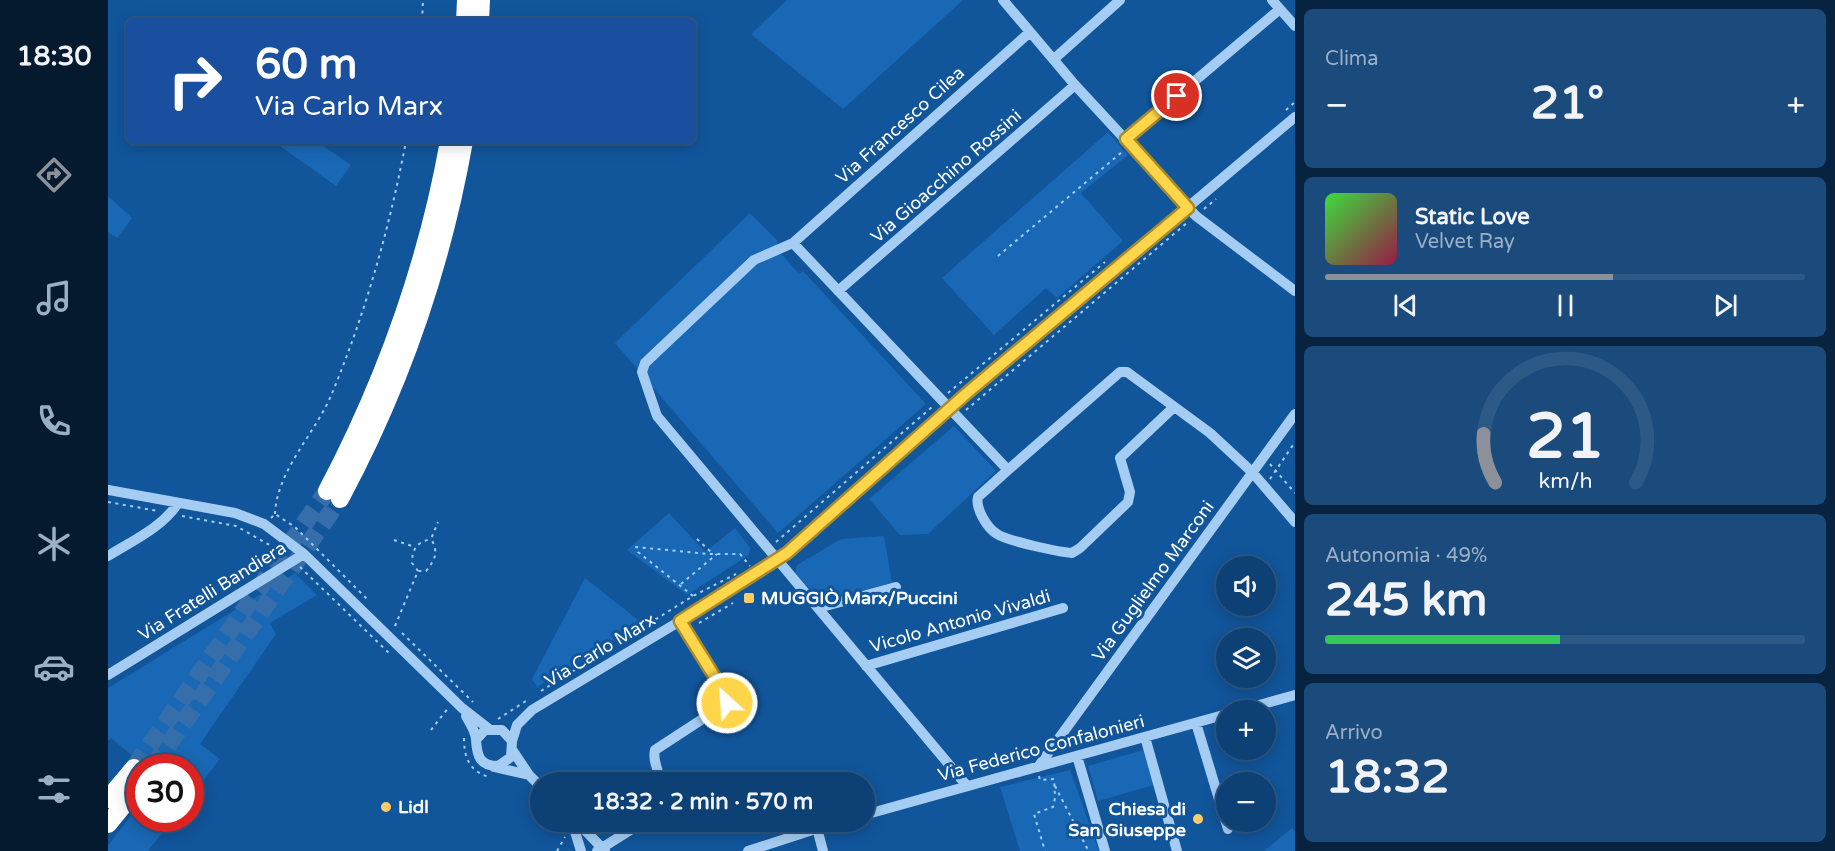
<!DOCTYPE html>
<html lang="it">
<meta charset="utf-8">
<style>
body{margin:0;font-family:"Varela Round",sans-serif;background:#1b4b7c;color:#f1f3f6;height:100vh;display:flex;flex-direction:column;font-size:22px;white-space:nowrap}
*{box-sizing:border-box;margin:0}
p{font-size:20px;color:#9aafc5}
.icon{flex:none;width:33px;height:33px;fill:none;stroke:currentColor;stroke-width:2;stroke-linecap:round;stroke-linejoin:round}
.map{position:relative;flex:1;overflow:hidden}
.drawer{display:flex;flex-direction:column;gap:9px;padding:9px;background:#072340;width:540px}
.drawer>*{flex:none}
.banner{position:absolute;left:18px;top:18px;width:570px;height:126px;border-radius:9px;box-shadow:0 3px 15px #0003,0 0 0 2px #2d5986;background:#1a4fa0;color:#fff;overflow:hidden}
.fabs{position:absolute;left:1108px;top:556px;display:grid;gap:12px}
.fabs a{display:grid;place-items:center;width:60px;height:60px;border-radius:50%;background:#0d4074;box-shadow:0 3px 15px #0003,0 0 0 2px #2d5986;font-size:30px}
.speed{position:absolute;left:18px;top:754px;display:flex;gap:12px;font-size:30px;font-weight:700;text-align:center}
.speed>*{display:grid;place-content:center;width:78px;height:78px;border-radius:50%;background:#0d4074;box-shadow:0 3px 15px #0003,0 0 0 2px #2d5986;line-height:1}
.speed .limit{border:9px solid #d22;background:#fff;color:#111}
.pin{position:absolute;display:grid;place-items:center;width:51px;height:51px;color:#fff;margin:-26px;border:3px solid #fff;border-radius:50%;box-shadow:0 2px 6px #0007}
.me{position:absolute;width:66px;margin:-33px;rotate:334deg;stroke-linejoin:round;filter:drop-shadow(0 0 4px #0008)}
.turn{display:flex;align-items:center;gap:21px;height:126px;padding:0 30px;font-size:27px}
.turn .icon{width:78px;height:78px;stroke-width:2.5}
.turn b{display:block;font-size:42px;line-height:51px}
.big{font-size:45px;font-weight:700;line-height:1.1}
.drawer .tile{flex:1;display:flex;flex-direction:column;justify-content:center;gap:9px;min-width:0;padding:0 21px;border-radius:9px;background:#1b4b7c}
.drawer .dial{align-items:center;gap:0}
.dial svg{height:156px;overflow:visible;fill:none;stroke:#2d5986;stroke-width:7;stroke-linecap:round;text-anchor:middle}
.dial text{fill:#f1f3f6;stroke:none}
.song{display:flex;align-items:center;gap:18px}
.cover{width:72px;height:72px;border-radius:9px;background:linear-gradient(135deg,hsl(120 70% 55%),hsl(340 70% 35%))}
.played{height:6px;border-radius:3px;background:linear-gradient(90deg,#8c9099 60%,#2d5986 60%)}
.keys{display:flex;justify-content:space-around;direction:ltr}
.heat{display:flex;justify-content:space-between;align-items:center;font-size:33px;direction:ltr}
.charge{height:9px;border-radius:4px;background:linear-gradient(90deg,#34c759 49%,#2d5986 0)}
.trip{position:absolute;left:422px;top:772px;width:345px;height:60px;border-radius:30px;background:#0d4074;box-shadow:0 3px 15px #0003,0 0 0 2px #2d5986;font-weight:700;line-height:60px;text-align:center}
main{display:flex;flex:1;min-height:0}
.tabs{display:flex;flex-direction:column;width:108px;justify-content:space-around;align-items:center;background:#051a2e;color:#9aafc5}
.tabs .icon{width:42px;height:42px}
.tabs .current{color:#8c9099}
.tabs b{font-size:27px;color:#f1f3f6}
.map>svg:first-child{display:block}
.green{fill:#1968b5}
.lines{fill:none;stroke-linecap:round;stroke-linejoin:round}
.highway-tunnel{stroke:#356eaa;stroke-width:18;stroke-dasharray:18 9;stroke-linecap:butt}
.path{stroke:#a5cdf4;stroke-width:2;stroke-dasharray:3 4.5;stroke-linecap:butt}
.minor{stroke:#a5cdf4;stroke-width:10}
.highway{stroke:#fff;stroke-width:18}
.route-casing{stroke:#a68a30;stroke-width:15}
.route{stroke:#ffd54a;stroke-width:10}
.poi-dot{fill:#ffcb68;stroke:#11559b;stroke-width:2}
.labels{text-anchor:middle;stroke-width:6;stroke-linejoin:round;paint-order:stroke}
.street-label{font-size:18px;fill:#fff;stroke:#11559b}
.poi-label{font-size:18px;font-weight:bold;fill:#fff;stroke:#11559b;text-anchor:start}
</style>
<main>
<nav class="tabs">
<b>18:30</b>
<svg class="icon current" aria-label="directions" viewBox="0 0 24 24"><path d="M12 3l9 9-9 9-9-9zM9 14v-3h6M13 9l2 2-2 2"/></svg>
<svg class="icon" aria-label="music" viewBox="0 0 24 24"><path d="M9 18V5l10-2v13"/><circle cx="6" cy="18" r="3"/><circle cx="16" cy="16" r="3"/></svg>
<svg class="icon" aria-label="phone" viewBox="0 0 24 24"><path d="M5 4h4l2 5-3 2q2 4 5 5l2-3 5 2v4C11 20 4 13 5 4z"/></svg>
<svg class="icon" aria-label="climate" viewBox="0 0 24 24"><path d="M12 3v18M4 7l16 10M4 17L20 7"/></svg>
<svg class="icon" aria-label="car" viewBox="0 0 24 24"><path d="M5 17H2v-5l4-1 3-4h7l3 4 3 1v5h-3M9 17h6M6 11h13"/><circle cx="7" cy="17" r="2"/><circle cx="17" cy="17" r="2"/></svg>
<svg class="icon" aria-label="filters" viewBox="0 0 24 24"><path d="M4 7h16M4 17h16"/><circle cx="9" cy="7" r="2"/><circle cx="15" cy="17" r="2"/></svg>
</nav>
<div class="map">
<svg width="1187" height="851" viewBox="0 0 1187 851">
<rect width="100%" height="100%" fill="#11559b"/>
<path class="green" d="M679,0h176l-120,109 -92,-75z
M1000,132l20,23 -47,38 42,48 -66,57 -11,-10 -52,47 -52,-57z
M165,141h43l35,24 -15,21z
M0,196l24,22 -15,20 -9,-6z
M642,213l27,27 2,11 20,23 4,-3 123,133 -148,129 -163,-190z
M846,426l42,45 -68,63 -28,1 -31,-36z
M561,513l36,39 30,-24 15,20 -1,7 -62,40 -60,-45z
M776,536l8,47 -72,18 -25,-28 2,-8 44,-26z
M187,573l22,22 -47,28 6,11 -76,110 20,15 -29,37 -1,-28h-43l-36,-30 -3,3v-53z
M477,578l57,45 -105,64 -5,-8z
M1035,750l11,35 -56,16 -10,-35z
M962,770l29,81h-79l-20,-64z
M31,805l1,14h33l-25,32h-40v-5z
M1184,828l3,3v20h-31z"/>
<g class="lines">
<path class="highway-tunnel" d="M26,768l193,-277
M44,768l188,-269"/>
<path class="path" d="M314,21l1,-21
M1178,110l9,-8
M1096,209l12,-10
M890,256l124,-104
M840,393l157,-131
M858,410l222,-188
M1162,464l25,29
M1162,479l25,-37
M0,502l50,9
M167,514c2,-45 42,-82 58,-123 33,-80 57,-165 73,-250
M74,516l54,10 46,26
M163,518l4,-4 20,13 73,73
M589,539l14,13
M286,540l21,7
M668,542l156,-135
M192,567l91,88
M310,571l-6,-8c0,-14 5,-21 19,-24
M573,584l36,-30
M585,596l-55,-44 -2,-5 72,7h32l10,12
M591,623l34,-20
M287,626l23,-55h8c9,-11 13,-19 5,-32l7,-17
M294,633l71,69
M433,691l152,-95 43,-22
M390,719l28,-18
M323,730l18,-23
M356,738c0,19 5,33 25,39
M931,776l1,4 14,-1 1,19 -2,9 -19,7 11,37
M947,786l33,64
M424,794l8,8
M449,851l8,-14"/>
<path class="minor" d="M895,0l72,85 121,131 99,75
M1164,0l23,26
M946,59l66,-59
M1018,139l154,-130
M685,243l215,227 112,-98h7l83,61 42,39 43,50
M730,291l237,-206
M900,470l-30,27c-3,11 9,31 19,37 10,7 62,18 75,19l8,-5 48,-46 2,-10 -10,-34 54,-51
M0,490l127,23 29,11 40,30 158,154 27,21
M0,556c24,-15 55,-29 70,-53
M710,608l78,-21
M758,666l197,-58
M0,675l196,-121
M1130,711l57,-16
M358,716c4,7 10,16 10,24 1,15 3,26 22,26l13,-9 1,-16 -10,-11h-17l-9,10
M1088,723l32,106
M1037,737l32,114
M404,741l5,-16 15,-15 223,-134 32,-23 180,-160 328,-276
M405,751l16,24 11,11
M969,756l28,95
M386,767l35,8
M930,767l257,-353
M544,783l7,-4c0,-11 -7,-17 -4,-29l72,-47 -1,-8 -46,-74
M600,783l8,-5
M859,786l-310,-370 -15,-44 3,-9 109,-103 39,-17 237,-211
M756,815l363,-101
M464,822l9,29
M469,822l28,29
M709,828l6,23
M489,851l46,-29
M640,851l89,-29"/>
<path class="highway" d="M357,21l1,-21
M372,21l1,-21
M219,491c58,-110 100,-227 122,-350
M232,499c60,-112 102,-233 124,-358
M0,799l26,-31
M0,824l32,-39"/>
</g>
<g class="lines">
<defs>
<path id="route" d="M619,703l-1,-8 -46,-74 107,-68 180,-160 221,-185 -62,-69 51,-43"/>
</defs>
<use href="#route" class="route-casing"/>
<use href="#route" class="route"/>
</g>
<g class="poi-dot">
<rect x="635" y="592" width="12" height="12" rx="3"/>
<circle cx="278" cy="807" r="6"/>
<circle cx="1090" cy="819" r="6"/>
</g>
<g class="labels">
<g class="street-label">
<text transform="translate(792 125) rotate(-42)" y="6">Via Francesco Cilea</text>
<text transform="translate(838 176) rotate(-41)" y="6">Via Gioacchino Rossini</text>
<text transform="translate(1045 581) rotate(-54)" y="6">Via Guglielmo Marconi</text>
<text transform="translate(104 591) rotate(-32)" y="6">Via Fratelli Bandiera</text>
<text transform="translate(852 621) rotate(-16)" y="6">Vicolo Antonio Vivaldi</text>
<text transform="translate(492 650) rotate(-31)" y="6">Via Carlo Marx</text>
<text transform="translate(933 748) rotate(-15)" y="6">Via Federico Confalonieri</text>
</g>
<g class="poi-label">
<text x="653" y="604">MUGGIÒ Marx/Puccini</text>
<text x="290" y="813">Lidl</text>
<text x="1078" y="815" text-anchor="end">Chiesa di<tspan x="1078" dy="21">San Giuseppe</tspan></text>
</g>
</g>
</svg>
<div class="fabs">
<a><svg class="icon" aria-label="sound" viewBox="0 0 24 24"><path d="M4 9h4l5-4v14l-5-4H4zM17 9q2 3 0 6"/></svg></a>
<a><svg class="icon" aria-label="layers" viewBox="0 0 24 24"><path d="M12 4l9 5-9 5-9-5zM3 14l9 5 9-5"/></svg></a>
<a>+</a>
<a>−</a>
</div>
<div class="speed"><div class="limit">30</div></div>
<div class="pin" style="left:1069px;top:96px;background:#d93025"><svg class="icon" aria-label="arrive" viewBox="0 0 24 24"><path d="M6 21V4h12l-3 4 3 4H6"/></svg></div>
<svg class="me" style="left:619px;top:703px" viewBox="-20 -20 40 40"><circle r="17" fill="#ffd54a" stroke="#fff" stroke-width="3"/><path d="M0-11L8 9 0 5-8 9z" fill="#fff"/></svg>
<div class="trip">18:32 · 2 min · 570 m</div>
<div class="banner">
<div class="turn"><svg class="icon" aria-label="right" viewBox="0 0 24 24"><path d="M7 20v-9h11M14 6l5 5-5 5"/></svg><div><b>60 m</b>Via Carlo Marx</div></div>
</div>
</div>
<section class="drawer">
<div class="tile"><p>Clima</p>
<div class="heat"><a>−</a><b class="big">21°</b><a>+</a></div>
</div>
<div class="tile">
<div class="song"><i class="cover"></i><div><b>Static Love</b><p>Velvet Ray</p></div></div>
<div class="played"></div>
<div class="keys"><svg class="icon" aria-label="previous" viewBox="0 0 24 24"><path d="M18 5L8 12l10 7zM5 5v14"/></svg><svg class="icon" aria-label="pause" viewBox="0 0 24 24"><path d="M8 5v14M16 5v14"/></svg><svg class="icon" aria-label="next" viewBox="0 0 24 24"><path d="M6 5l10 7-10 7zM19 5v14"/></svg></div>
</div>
<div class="tile dial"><svg viewBox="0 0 100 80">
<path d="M14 69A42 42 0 1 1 86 69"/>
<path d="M14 69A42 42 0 0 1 8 44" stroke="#8c9099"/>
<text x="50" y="56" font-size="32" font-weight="700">21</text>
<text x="50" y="72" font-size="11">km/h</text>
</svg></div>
<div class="tile"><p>Autonomia · 49%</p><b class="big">245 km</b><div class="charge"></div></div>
<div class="tile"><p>Arrivo</p><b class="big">18:32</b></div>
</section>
</main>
